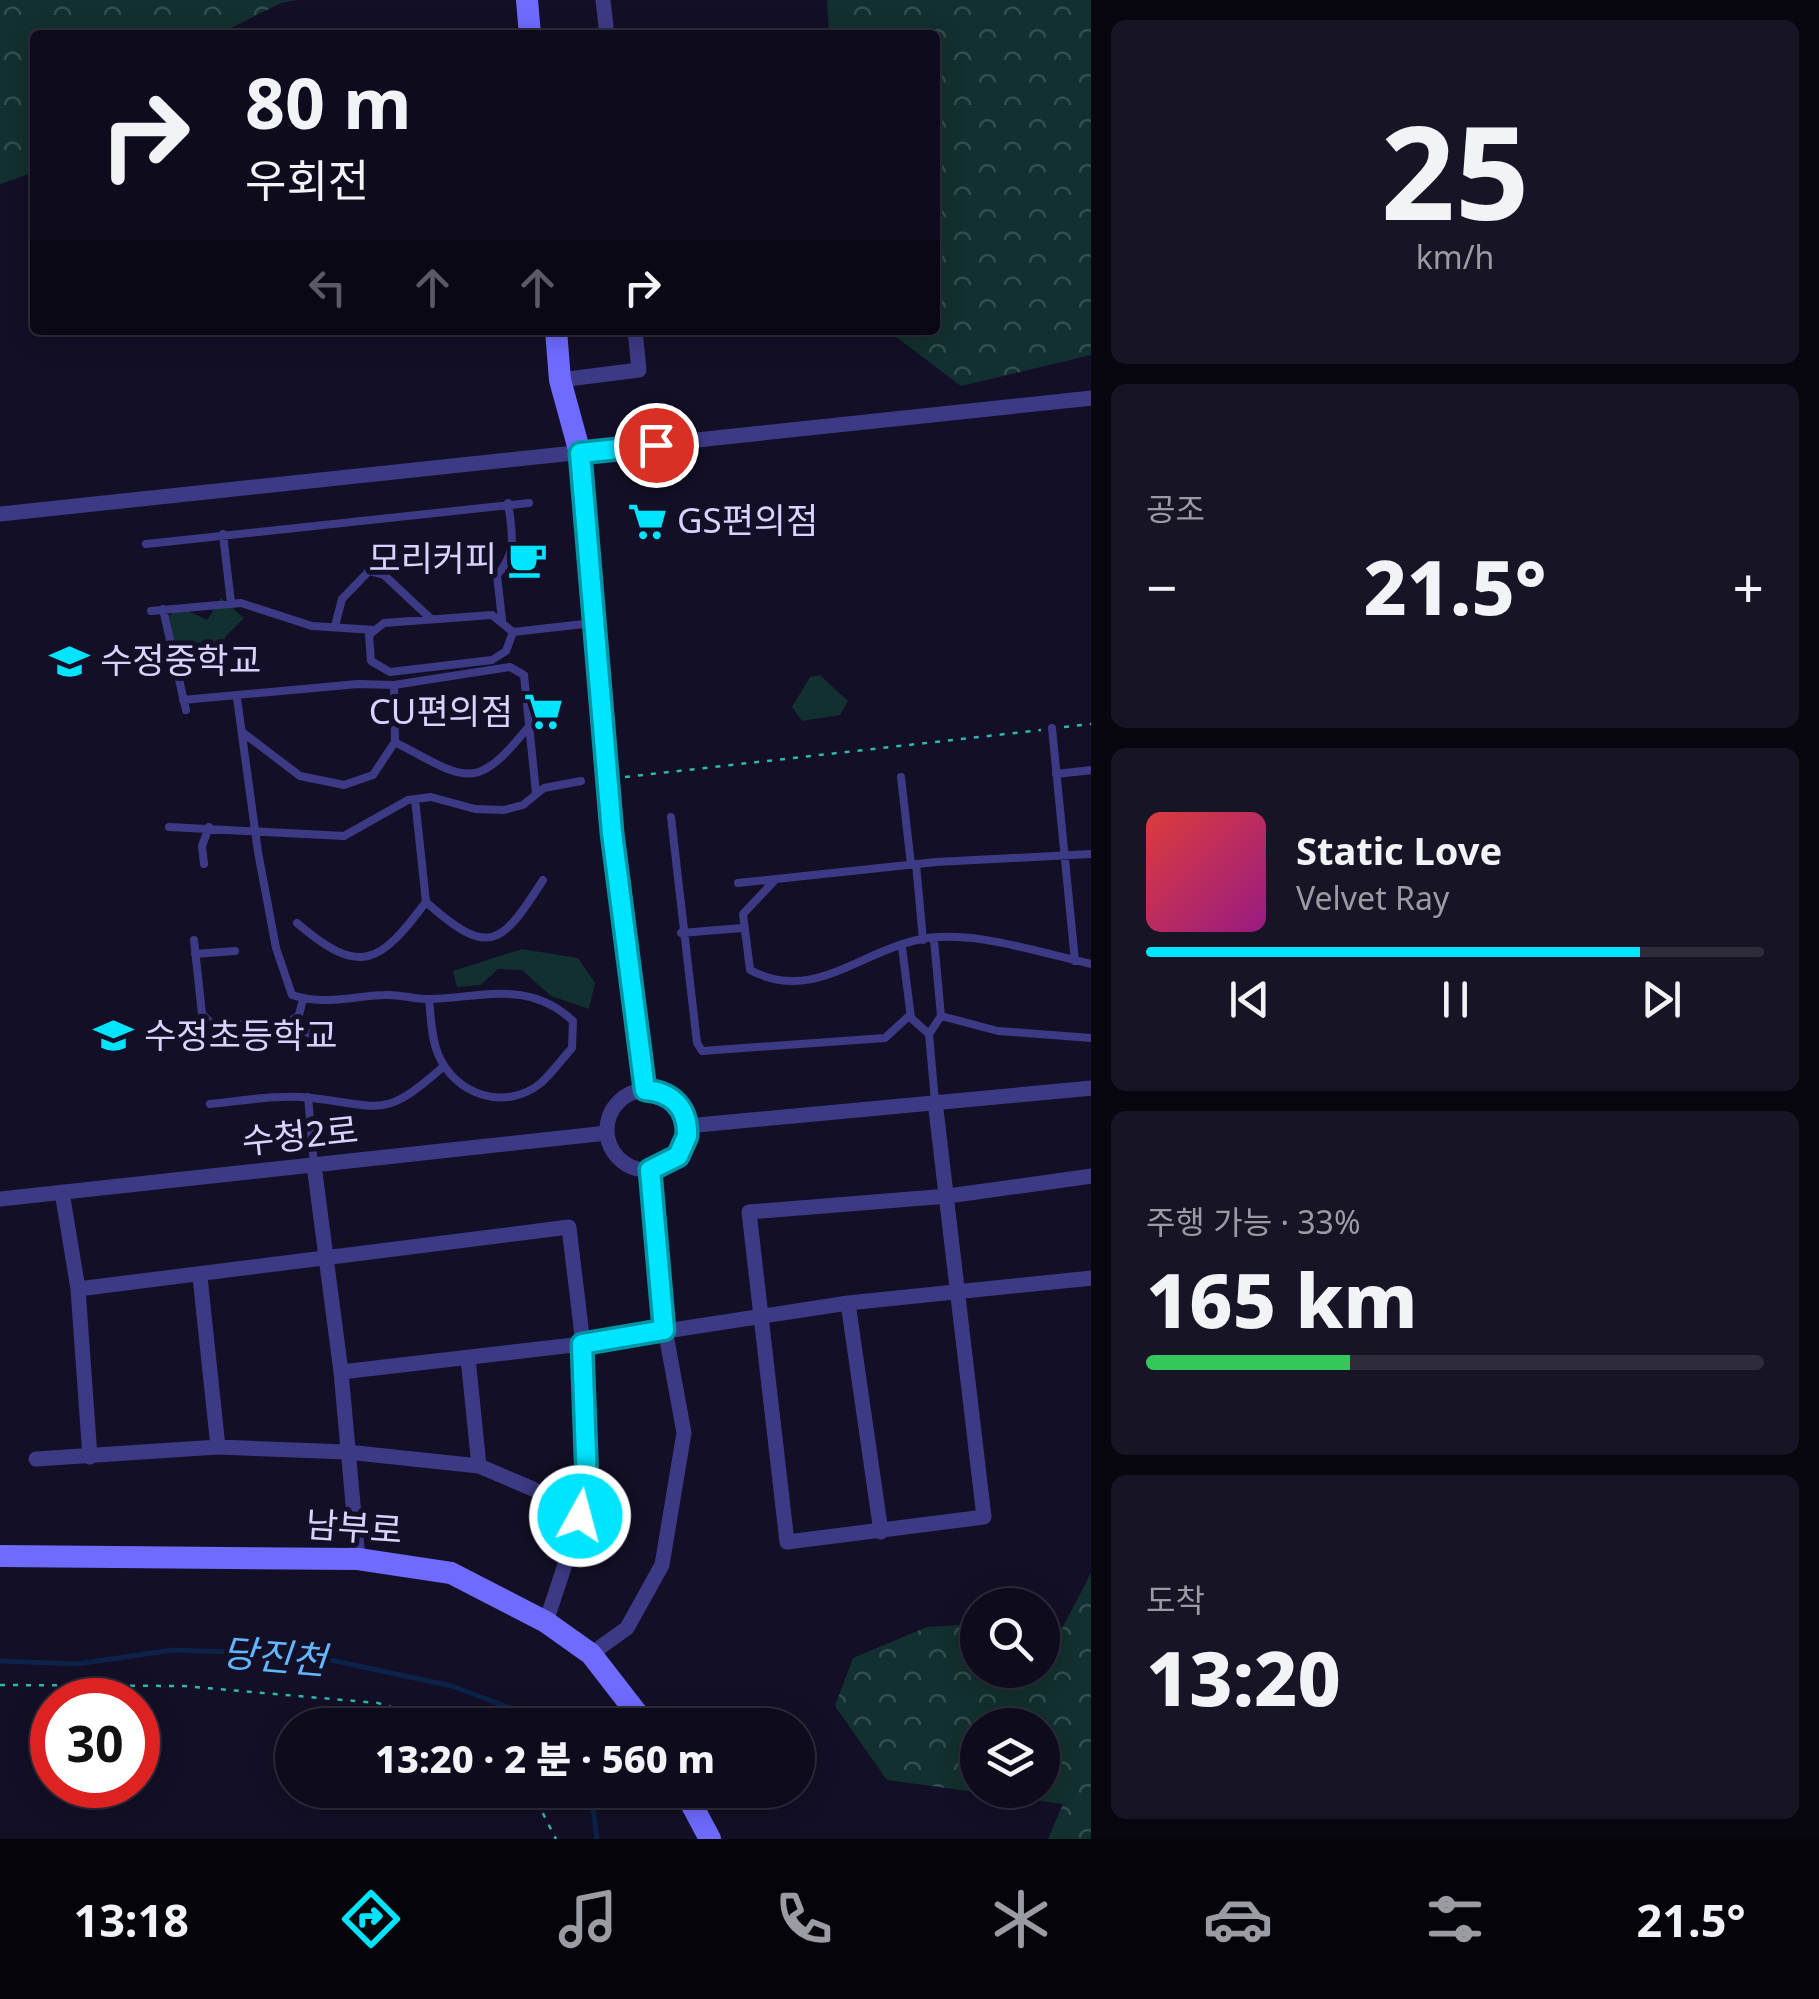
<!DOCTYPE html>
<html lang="ko">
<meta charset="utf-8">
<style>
body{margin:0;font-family:"Noto Sans","Noto Sans KR",sans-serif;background:#171425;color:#f1f3f6;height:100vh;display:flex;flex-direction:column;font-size:38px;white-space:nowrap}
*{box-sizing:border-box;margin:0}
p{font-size:32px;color:#9b9ba3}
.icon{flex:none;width:55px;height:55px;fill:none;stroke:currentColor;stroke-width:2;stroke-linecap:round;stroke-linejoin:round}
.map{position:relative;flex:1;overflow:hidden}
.panel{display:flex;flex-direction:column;gap:20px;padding:20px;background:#08060f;width:728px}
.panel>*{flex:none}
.top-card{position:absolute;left:30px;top:30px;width:910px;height:305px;border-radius:10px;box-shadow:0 5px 25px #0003,0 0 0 2px #2e2b3b;background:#0e0b1c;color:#f1f3f6;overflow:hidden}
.controls{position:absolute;left:960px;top:1588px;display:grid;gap:20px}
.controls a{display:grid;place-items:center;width:100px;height:100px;border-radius:50%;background:#0e0b1c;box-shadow:0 5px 25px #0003,0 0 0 2px #2e2b3b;font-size:50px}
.speed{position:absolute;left:30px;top:1678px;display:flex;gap:20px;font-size:50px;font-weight:700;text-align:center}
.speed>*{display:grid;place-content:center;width:130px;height:130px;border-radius:50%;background:#0e0b1c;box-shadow:0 5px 25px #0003,0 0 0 2px #2e2b3b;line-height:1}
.speed .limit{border:15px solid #d22;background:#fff;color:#111}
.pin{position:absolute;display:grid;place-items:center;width:85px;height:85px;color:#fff;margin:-42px;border:5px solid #fff;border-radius:50%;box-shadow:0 2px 10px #0007}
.me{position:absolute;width:110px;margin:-55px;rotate:7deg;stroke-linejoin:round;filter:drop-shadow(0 0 8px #0008)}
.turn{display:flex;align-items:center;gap:35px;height:210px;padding:0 50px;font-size:45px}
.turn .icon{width:130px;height:130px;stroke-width:2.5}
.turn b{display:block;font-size:70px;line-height:85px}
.lanes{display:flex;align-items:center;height:95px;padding:0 50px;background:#0003;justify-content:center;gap:50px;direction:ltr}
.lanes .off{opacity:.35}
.big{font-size:75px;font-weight:800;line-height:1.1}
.panel .widget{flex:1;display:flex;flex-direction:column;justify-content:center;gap:15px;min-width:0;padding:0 35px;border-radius:15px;background:#171425}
.panel .dial{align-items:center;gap:0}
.dial b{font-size:130px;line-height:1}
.song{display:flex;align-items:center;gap:30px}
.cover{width:120px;height:120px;border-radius:15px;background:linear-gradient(135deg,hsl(0 70% 55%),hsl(310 70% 35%))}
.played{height:10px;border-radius:5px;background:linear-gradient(90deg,#00e5ff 80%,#2e2b3b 80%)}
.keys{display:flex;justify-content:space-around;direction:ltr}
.heat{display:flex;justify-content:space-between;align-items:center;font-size:55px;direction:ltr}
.charge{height:15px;border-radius:8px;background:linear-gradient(90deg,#34c759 33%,#2e2b3b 0)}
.trip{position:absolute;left:275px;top:1708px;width:540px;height:100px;border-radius:50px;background:#0e0b1c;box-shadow:0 5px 25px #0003,0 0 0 2px #2e2b3b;font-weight:800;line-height:100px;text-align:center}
.tabs{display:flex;height:160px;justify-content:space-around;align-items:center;background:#06040b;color:#9b9ba3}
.tabs .icon{width:70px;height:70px}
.tabs .active{color:#00e5ff}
.tabs b{font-size:45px;color:#f1f3f6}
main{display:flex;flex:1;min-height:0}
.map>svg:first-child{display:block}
.forest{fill:url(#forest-crowns);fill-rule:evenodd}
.park{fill:#12302f}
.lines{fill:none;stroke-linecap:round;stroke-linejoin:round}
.stream{stroke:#0c2248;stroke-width:5}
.path{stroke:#2fb8b0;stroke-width:2.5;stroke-dasharray:5 8;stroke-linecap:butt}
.service{stroke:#3d3a85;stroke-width:8}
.minor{stroke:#3d3a85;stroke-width:15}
.secondary{stroke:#6f6bff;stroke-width:22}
.route-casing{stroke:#0095a6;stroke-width:25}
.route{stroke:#00e5ff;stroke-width:18}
.labels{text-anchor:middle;stroke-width:10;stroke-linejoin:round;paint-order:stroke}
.poi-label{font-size:35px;fill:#d9d4ff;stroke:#130f26;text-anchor:start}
.street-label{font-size:35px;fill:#d9d4ff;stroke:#130f26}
.water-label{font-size:38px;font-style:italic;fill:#62b6ff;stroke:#130f26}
</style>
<main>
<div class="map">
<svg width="1092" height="1839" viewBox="0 0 1092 1839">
<defs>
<pattern id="forest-crowns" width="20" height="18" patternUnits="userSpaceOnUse" patternTransform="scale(2.5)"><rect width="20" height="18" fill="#12302f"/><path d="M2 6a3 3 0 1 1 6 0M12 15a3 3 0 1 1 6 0" fill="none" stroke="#344d4e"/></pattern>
</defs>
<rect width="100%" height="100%" fill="#130f26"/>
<path class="forest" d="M0,0h297l-16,3 -64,32h-182v132l-3,6 -32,11z
M827,0h264v355l-130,31 -74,-56h48v-295h-106z
M1091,1572v267h-43l15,-35 -176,-24 -52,-74 18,-48 74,-31 50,-3 1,46h40l10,12 9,-12h5c1,-8 42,-81 49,-98zM978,1725h64v65h-64z"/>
<path class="park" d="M221,598l23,20 -19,19 -4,28 -46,-15 -14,-28 19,-15 27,13z
M820,675l28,26 -8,14 -38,6 -10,-14 18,-30z
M522,949l56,9 17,25 -6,26 -38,-13 -29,-26 -24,-1 -17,16 -24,2 -4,-16z"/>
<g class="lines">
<path class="stream" d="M0,1661l77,3 96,-14 134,5 145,31 77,29 7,10
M584,1790l8,11 5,38"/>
<path class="path" d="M1064,727l28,-3
M625,777l416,-47
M0,1685l183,1 195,17 71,22
M531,1790l25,49"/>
<path class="service" d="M223,534l8,69
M146,544l383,-41
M163,609l23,101
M151,611l90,-8 71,23 63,4
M492,615l21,17 -7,19 -14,9 -102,12 -19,-11 -2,-26 15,-12z
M502,620l-5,-45c21,-23 15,-43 11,-72
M335,626l7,-27 27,-28 15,4 47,44
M513,632l80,-9
M237,698l21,154 18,96 16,47c34,11 59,1 93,0 16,-1 31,5 47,4 52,-2 98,-19 141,22l-1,27c-10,11 -20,25 -31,35 -36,29 -86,12 -103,-29 -7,-17 -7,-37 -9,-55
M183,700l175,-16 36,1 116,-18 14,8 12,118
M1052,728l23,233
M242,732l58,44 44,9 29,-10 22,-33 -1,-57
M395,742c73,39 80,51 135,-17
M1056,774l36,-4
M901,777l10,88
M415,799l11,103c63,56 75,44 117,-22
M671,817l26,226 5,8 183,-13 25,-23
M169,827l175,9 64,-36 23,-3 44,12 29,1 19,-5 21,-17 37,-7
M1092,854l-156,8 -160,17 -33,35 7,56c62,33 108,-17 167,-30 54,-12 122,13 175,24
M204,864l-2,-18 7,-19
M916,864l7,76
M738,883l38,-4
M297,923c64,55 83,40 129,-21
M681,933l61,-5
M194,940l8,74 11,11 75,-2 11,-8 4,-16
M934,940l7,76 -12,18 6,67
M902,947l9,71 18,16
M195,954l40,-3
M941,1016l57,15 94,7
M293,1019l15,14
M308,1097l6,68
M210,1104c32,-3 69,-10 101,-6 72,8 72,22 133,-32"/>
<path class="minor" d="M603,0l4,35
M560,380l79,-10 -4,-40
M580,453l33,380 32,256
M0,514l1092,-116
M607 1130a40 40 0 1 1 80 0a40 40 0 1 1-80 0Z
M935,1101l49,416 -197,25 -38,-330 199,-16 144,-20
M687,1126l405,-38
M314,1165l27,207 17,187
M62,1192l16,97 12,168
M0,1199l607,-66
M200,1277l18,170
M848,1303l33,229
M468,1358l11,108
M341,1372l241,-28 266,-41 244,-25
M36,1459l182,-12 129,5 132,14 54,23 48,27c18,-92 -2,-196 -12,-289l-491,62
M546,1622l35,-106
M591,1654l36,-26 35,-63 22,-132 -19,-104 -15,-159"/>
<path class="secondary" d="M527,0l3,35
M556,330l4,50 20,73
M0,1556l358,3 93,14 95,49 45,32 55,71
M684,1790l26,49"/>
</g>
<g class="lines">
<defs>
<path id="route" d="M580,1516l7,-32 -5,-140 82,-14 -14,-160 28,-14 9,-20c1,-28 -15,-44 -42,-46l-33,-257 -32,-380 76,-8"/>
</defs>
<use href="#route" class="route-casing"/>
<use href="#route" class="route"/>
</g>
<defs>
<symbol id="supermarket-bare" viewBox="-9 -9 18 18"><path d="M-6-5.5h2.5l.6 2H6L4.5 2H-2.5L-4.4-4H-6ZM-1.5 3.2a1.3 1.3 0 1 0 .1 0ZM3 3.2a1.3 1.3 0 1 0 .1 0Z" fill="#00e5ff" stroke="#130f26" stroke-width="2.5" paint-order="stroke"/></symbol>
<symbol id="cafe-bare" viewBox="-9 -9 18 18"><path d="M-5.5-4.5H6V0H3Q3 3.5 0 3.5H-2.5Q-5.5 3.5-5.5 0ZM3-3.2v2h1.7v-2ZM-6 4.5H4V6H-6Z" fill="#00e5ff" stroke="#130f26" stroke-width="2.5" paint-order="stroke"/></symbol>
<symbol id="school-bare" viewBox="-9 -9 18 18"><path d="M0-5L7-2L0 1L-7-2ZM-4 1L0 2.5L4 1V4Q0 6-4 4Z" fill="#00e5ff" stroke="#130f26" stroke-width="2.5" paint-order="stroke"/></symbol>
</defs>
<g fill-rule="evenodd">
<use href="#supermarket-bare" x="620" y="494" width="55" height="55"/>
<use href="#cafe-bare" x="500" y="532" width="55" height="55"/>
<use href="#school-bare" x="42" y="634" width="55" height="55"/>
<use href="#supermarket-bare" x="516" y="684" width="55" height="55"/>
<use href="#school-bare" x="86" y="1008" width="55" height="55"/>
</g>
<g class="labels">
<g class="poi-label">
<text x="677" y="533">GS편의점</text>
<text x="497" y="571" text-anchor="end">모리커피</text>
<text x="100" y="673">수정중학교</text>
<text x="513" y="724" text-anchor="end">CU편의점</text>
<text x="144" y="1048">수정초등학교</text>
</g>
<g class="street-label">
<text transform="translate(300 1136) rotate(-6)" y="12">수청2로</text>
<text transform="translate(354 1528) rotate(4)" y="12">남부로</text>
</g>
<g class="water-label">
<text transform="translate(274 1657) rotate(5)" y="13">당진천</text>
</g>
</g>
</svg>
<div class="controls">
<a><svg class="icon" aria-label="search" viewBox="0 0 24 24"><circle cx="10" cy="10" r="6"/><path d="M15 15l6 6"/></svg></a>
<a><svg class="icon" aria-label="layers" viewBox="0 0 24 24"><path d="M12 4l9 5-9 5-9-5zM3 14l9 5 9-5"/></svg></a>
</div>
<div class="speed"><div class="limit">30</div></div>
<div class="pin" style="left:656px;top:445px;background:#d93025"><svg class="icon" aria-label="arrive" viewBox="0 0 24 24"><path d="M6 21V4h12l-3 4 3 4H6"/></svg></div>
<svg class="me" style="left:580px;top:1516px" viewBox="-20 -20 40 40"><circle r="17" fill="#00e5ff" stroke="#fff" stroke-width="3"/><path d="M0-11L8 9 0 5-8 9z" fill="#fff"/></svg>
<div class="trip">13:20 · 2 분 · 560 m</div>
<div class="top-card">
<div class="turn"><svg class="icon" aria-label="right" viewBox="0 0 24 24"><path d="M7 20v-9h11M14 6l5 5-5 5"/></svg><div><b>80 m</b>우회전</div></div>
<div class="lanes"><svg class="icon off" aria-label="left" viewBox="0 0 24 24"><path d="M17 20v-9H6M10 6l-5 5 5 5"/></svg><svg class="icon off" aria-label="ahead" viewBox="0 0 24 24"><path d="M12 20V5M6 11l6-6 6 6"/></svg><svg class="icon off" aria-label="ahead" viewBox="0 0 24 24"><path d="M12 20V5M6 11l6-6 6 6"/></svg><svg class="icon" aria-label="right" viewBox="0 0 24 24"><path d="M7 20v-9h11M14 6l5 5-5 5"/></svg></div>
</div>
</div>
<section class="panel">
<div class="widget dial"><b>25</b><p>km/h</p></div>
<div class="widget"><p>공조</p>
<div class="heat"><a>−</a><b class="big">21.5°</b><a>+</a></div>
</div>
<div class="widget">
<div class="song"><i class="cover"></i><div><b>Static Love</b><p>Velvet Ray</p></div></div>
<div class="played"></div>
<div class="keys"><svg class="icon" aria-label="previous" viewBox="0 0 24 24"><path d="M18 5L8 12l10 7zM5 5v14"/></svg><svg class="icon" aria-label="pause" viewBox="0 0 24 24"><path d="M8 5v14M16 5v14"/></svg><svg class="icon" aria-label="next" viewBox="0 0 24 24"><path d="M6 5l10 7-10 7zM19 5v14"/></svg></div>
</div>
<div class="widget"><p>주행 가능 · 33%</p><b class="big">165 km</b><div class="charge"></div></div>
<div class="widget"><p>도착</p><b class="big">13:20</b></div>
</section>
</main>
<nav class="tabs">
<b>13:18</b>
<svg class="icon active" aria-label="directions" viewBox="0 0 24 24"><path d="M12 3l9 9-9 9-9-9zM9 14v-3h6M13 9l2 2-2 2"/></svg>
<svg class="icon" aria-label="music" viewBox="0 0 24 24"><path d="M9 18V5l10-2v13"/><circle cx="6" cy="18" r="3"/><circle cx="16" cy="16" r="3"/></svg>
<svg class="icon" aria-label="phone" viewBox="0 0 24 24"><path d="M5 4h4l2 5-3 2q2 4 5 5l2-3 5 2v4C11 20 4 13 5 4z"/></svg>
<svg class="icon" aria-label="climate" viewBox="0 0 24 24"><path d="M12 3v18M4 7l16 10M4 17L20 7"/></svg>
<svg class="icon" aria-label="car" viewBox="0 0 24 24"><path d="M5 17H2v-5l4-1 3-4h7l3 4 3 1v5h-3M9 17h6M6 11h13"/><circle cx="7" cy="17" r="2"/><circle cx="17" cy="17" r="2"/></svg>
<svg class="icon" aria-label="filters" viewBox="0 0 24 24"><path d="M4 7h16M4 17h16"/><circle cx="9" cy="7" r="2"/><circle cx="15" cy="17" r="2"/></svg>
<b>21.5°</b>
</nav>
